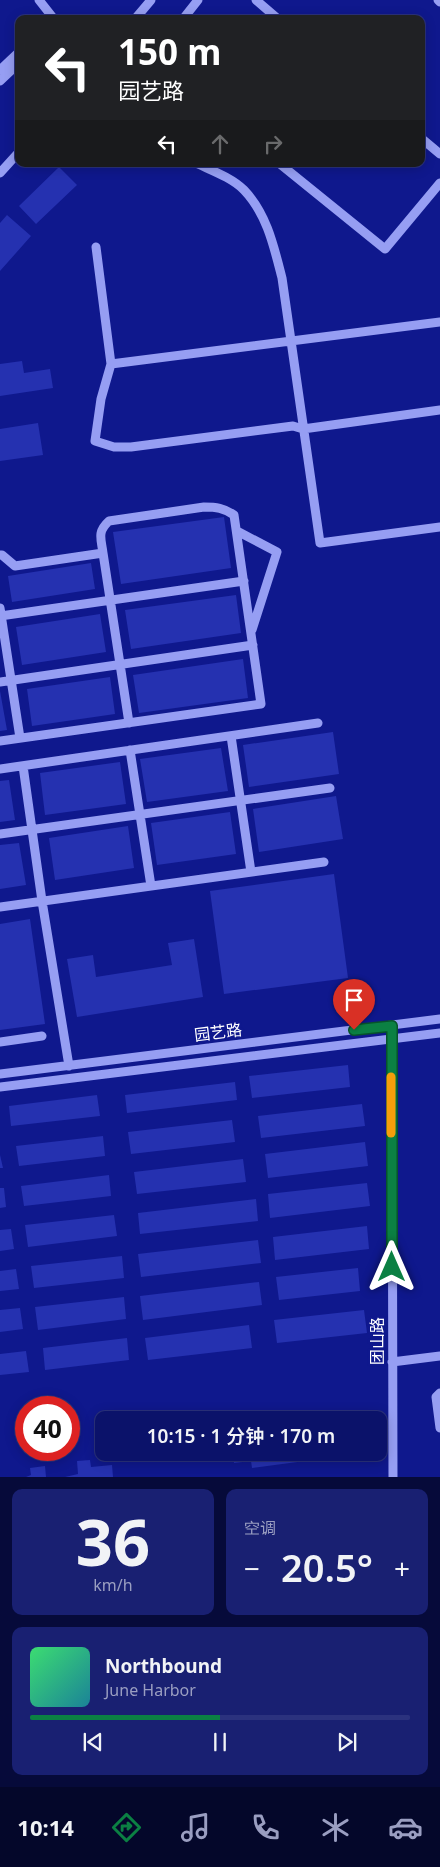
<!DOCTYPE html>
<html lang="zh">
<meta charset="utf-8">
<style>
body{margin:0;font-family:"Noto Sans","Noto Sans SC",sans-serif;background:#192072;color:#f1f3f6;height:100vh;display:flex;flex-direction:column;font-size:19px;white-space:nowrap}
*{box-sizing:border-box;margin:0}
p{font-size:16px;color:#9a9ec1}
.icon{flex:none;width:28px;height:28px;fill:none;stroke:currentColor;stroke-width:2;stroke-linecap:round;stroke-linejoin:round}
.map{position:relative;height:1477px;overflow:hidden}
.drawer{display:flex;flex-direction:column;gap:12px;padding:12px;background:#060a3a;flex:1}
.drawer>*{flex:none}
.hud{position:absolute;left:15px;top:15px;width:410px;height:152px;border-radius:10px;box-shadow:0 2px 12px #0003,0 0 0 1px #2b327e;background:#202124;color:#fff;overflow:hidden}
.speed{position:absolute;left:15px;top:1396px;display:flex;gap:10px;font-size:25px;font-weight:700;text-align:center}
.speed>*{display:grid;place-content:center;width:65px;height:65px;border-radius:50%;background:#0b126a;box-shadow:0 2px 12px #0003,0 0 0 1px #2b327e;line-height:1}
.speed .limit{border:8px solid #d22;background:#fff;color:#111}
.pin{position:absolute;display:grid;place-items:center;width:42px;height:42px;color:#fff;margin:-51px -21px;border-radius:50% 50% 50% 0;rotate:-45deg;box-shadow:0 0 5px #0007}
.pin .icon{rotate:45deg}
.me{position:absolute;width:55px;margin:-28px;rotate:0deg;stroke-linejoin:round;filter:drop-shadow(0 0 4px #0008)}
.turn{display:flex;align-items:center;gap:18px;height:105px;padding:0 20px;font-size:22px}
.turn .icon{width:65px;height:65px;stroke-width:2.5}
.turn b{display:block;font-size:35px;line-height:42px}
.lanes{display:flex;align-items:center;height:48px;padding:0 20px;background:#0003;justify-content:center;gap:25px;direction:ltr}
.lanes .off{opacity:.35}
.big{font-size:38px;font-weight:600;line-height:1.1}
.drawer .card{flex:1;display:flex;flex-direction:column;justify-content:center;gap:8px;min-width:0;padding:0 18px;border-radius:10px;background:#192072}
.drawer .dial{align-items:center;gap:0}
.dial b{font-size:65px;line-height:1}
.song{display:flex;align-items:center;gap:15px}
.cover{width:60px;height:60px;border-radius:8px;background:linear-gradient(135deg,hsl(140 70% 55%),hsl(190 70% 35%))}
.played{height:5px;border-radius:2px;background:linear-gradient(90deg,#0b8043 50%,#2b327e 50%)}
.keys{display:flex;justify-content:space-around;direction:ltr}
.heat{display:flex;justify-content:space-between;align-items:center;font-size:28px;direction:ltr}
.drawer .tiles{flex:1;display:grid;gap:12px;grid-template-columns:1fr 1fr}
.card:last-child{grid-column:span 2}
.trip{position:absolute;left:95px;top:1411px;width:292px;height:50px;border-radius:10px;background:#0b126a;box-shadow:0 2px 12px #0003,0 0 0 1px #2b327e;font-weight:600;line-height:50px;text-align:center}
.tab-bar{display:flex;height:80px;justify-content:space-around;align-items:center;background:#04072a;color:#9a9ec1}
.tab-bar .icon{width:35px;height:35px}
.tab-bar .active{color:#0b8043}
.tab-bar b{font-size:22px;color:#f1f3f6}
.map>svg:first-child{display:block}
.building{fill:#2531b0}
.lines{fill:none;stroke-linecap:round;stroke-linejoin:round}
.minor{stroke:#969ef3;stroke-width:9}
.route-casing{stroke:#07532c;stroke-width:12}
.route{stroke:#0b8043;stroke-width:9}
.slow{stroke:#f59e0b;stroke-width:9}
.labels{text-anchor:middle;stroke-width:5;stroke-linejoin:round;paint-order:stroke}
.street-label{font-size:16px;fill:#fff;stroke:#0f188d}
</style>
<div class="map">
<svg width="440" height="1477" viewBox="0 0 440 1477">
<rect width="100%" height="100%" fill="#0f188d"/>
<path class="building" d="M59,167l18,18 -41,39 -17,-18z
M7,215l24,21 -31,35v-48z
M22,361l2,12 26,-4 3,19 -53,8v-32z
M38,423l5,32 -43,6v-32z
M224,517l7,51 -110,16 -8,-52z
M91,563l4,26 -83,13 -4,-26z
M236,595l5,38 -110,16 -6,-39z
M100,614l6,38 -84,13 -6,-38z
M243,659l5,39 -109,15 -6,-38z
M110,677l5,37 -83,12 -5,-37z
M0,691l7,39 -7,1z
M333,732l6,42 -90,13 -6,-42z
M221,748l7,43 -81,11 -7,-43z
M120,762l6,42 -81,11 -5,-42z
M9,780l6,40 -15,2v-41z
M336,796l7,43 -84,13 -6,-43z
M230,812l6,42 -79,11 -6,-42z
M128,826l6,42 -79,12 -6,-42z
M19,843l7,42 -26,4v-44z
M334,874l14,104 -124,16 -14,-103z
M30,919l15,105 -45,6v-106z
M194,939l9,58 -126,20 -10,-58 26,-4 3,22 76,-12 -4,-22z
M348,1065l2,22 -98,11 -3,-22z
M235,1082l2,18 -110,13 -2,-18z
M97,1095l3,21 -89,10 -2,-20z
M362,1104l3,22 -104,12 -3,-22z
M232,1120l3,22 -104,12 -3,-22z
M103,1136l2,20 -86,10 -3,-20z
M365,1142l3,24 -100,12 -3,-24z
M0,1155l3,13h-3z
M243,1159l3,23 -109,12 -3,-22z
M109,1175l2,21 -87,10 -3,-20z
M367,1183l3,23 -100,12 -2,-24z
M0,1188h4l2,19 -6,1z
M256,1199l2,22 -118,13 -2,-21z
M114,1215l3,21 -89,11 -3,-22z
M367,1226l2,23 -94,11 -2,-23z
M11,1229l3,20 -14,2v-21z
M258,1240l3,23 -120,14 -3,-23z
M122,1256l2,22 -90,10 -3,-22z
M358,1268l2,23 -81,9 -3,-23z
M16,1269l3,20 -19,2v-20z
M259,1282l3,23 -119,15 -3,-24z
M124,1297l2,22 -88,11 -3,-23z
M20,1308l3,21 -23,3v-22z
M364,1310l3,23 -90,10 -3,-23z
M249,1325l3,23 -104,12 -3,-22z
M127,1338l2,22 -84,10 -2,-22z
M26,1351l3,21 -29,3v-21z
M233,1452h86l1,7 -68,9 -1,-7 -17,2z
M90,1460l1,7 21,-2 1,12h-48l13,-3 -1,-13z
M45,1466l1,11h-20l5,-2 -1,-7z"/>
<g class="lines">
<path class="minor" d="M39,0l15,19
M256,0l22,19
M438,0l2,2
M135,19l16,-19
M183,19l15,-19
M0,70l19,-18
M0,81l19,-18
M421,138l19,16
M198,164c15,7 34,14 46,26 23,24 30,57 38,88l38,265 120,-16
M280,164l105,85 55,-66
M0,173l19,-21
M96,247l15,117
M440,322l-329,42 -10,35 -6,42 19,6h17l162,-21 10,3 137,-19
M237,531l40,21 -25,78
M0,555h2l13,11 88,-13 26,170
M0,608l20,130
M0,616l244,-35
M0,682l253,-37
M231,736l20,136
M0,741l261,-37 -27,-189c-10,-7 -18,-8 -30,-8l-95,14c-12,11 -8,17 -6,32
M130,750l21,136
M23,766l19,135 27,165
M0,769l318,-46
M0,834l330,-46
M0,907l324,-45
M392,1025l1,452
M0,1042l42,-6
M0,1074l440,-55
M0,1087l440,-54
M392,1362l48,-6
M440,1393l-4,4 4,31"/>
</g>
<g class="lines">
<defs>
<path id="route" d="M354,1030l38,-4v241"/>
</defs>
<use href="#route" class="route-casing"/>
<use href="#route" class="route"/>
<path class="slow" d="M391,1077v56"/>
</g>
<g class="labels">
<g class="street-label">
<text transform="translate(218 1032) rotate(-7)" y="6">园艺路</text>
<text transform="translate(377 1341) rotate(-90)" y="6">团山路</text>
</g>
</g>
</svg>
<div class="speed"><div class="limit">40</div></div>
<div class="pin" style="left:354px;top:1030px;background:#d93025"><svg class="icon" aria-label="arrive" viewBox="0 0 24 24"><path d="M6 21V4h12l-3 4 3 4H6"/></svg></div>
<svg class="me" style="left:392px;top:1267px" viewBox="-20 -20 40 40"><path d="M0-17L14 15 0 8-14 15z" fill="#0b8043" stroke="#fff" stroke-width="4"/></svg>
<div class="trip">10:15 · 1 分钟 · 170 m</div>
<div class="hud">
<div class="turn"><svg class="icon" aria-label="left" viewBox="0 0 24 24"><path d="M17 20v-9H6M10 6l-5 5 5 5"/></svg><div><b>150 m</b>园艺路</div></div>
<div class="lanes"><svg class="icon" aria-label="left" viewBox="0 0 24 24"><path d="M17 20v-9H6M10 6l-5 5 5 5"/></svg><svg class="icon off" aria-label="ahead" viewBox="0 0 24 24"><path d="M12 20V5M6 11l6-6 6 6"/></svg><svg class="icon off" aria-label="right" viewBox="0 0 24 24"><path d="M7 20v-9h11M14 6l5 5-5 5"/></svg></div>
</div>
</div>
<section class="drawer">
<div class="tiles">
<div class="card dial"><b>36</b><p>km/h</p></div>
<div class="card"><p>空调</p>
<div class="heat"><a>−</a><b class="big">20.5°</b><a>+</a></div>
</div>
<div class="card">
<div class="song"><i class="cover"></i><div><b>Northbound</b><p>June Harbor</p></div></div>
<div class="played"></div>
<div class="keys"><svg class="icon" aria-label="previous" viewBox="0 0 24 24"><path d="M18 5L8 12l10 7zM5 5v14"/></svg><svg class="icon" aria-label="pause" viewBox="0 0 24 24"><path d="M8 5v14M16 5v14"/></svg><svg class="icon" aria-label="next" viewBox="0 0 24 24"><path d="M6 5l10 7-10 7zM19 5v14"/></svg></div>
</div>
</div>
</section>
<nav class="tab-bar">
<b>10:14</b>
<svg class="icon active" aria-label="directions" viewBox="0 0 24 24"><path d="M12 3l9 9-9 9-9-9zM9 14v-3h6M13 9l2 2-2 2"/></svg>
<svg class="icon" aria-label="music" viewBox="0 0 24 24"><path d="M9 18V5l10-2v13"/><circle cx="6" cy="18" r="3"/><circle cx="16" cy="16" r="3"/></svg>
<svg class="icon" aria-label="phone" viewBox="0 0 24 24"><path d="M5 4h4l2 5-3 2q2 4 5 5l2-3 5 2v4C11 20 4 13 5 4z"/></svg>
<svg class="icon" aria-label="climate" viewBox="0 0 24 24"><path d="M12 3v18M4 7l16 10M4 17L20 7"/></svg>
<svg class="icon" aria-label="car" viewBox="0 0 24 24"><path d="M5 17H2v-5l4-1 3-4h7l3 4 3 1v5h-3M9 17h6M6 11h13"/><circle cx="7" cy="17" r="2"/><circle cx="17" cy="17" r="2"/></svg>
</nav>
